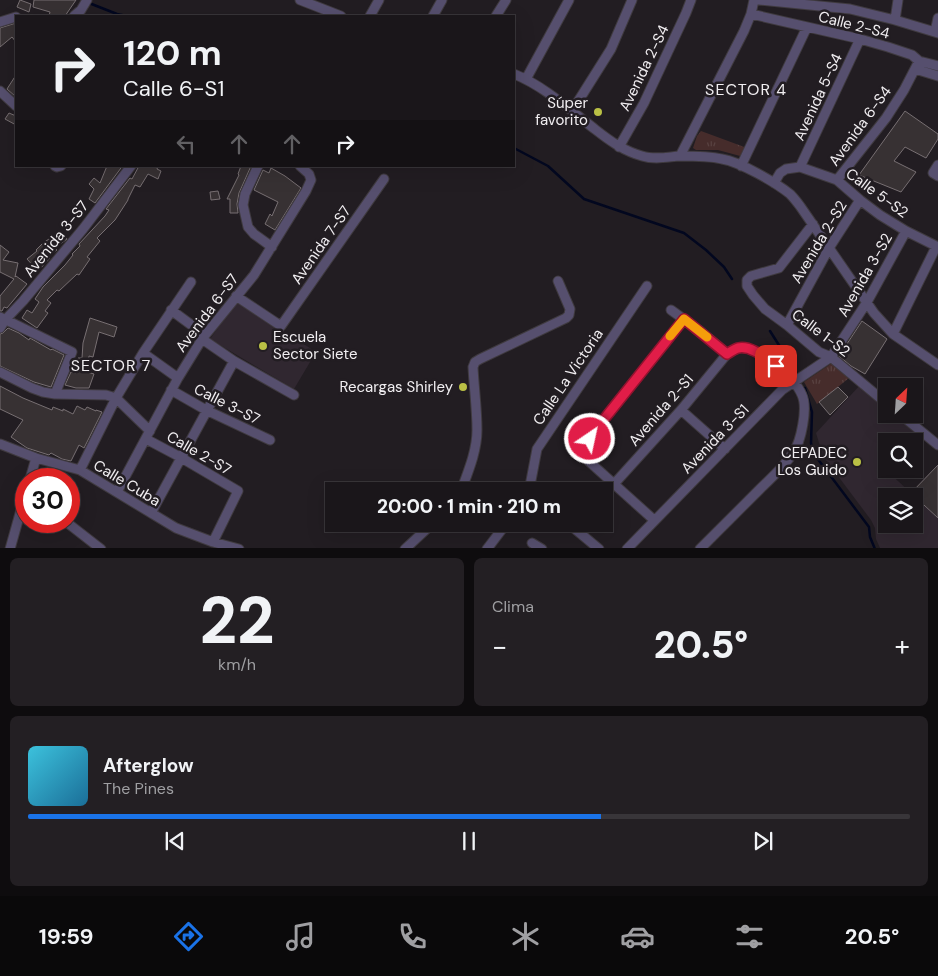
<!DOCTYPE html>
<html lang="es">
<meta charset="utf-8">
<style>
body{margin:0;font-family:"DM Sans",sans-serif;background:#231f23;color:#f1f3f6;height:100vh;display:flex;flex-direction:column;font-size:19px;white-space:nowrap}
*{box-sizing:border-box;margin:0}
p{font-size:16px;color:#9f9fa2}
.icon{flex:none;width:28px;height:28px;fill:none;stroke:currentColor;stroke-width:2;stroke-linecap:round;stroke-linejoin:round}
.map{position:relative;height:548px;overflow:hidden}
.panel{display:flex;flex-direction:column;gap:10px;padding:10px;background:#0e0c0e;flex:1}
.panel>*{flex:none}
.banner{position:absolute;left:15px;top:15px;width:500px;height:152px;border-radius:0px;box-shadow:0 5px 20px #0002,0 0 0 1px #383539;background:#1a161a;color:#f1f3f6;overflow:hidden}
.needle{width:32px;rotate:25deg}
.fabs{position:absolute;left:878px;top:378px;display:grid;gap:10px}
.fabs a{display:grid;place-items:center;width:45px;height:45px;border-radius:0px;background:#1a161a;box-shadow:0 5px 20px #0002,0 0 0 1px #383539;font-size:25px}
.speed{position:absolute;left:15px;top:468px;display:flex;gap:10px;font-size:25px;font-weight:700;text-align:center}
.speed>*{display:grid;place-content:center;width:65px;height:65px;border-radius:50%;background:#1a161a;box-shadow:0 5px 20px #0002,0 0 0 1px #383539;line-height:1}
.speed .limit{border:8px solid #d22;background:#fff;color:#111}
.pin{position:absolute;display:grid;place-items:center;width:42px;height:42px;color:#fff;margin:-21px;border-radius:10px;box-shadow:0 2px 8px #0006}
.me{position:absolute;width:55px;margin:-28px;rotate:34deg;stroke-linejoin:round;filter:drop-shadow(0 0 4px #0008)}
.turn{display:flex;align-items:center;gap:18px;height:105px;padding:0 25px;font-size:22px}
.turn .icon{width:65px;height:65px;stroke-width:2.5}
.turn b{display:block;font-size:35px;line-height:42px}
.lanes{display:flex;align-items:center;height:48px;padding:0 25px;background:#0003;justify-content:center;gap:25px;direction:ltr}
.lanes .off{opacity:.35}
.big{font-size:38px;font-weight:800;line-height:1.1}
.panel .card{flex:1;display:flex;flex-direction:column;justify-content:center;gap:8px;min-width:0;padding:0 18px;border-radius:8px;background:#231f23}
.panel .dial{align-items:center;gap:0}
.dial b{font-size:65px;line-height:1}
.song{display:flex;align-items:center;gap:15px}
.cover{width:60px;height:60px;border-radius:8px;background:linear-gradient(135deg,hsl(190 70% 55%),hsl(200 70% 35%))}
.played{height:5px;border-radius:2px;background:linear-gradient(90deg,#1a73e8 65%,#383539 65%)}
.keys{display:flex;justify-content:space-around;direction:ltr}
.heat{display:flex;justify-content:space-between;align-items:center;font-size:28px;direction:ltr}
.panel .tiles{flex:1;display:grid;gap:10px;grid-template-columns:1fr 1fr}
.card:last-child{grid-column:span 2}
.trip{position:absolute;left:325px;top:482px;width:288px;height:50px;border-radius:0px;background:#1a161a;box-shadow:0 5px 20px #0002,0 0 0 1px #383539;font-weight:800;line-height:50px;text-align:center}
.dock{display:flex;height:80px;justify-content:space-around;align-items:center;background:#0a090a;color:#9f9fa2}
.dock .icon{width:35px;height:35px}
.dock .active{color:#1a73e8}
.dock b{font-size:22px;color:#f1f3f6}
.map>svg:first-child{display:block}
.built{fill:#302730;fill-rule:evenodd}
.grass{fill:url(#grass-tufts)}
.lines{fill:none;stroke-linecap:round;stroke-linejoin:round}
.stream{stroke:#02071f;stroke-width:2.5}
.building{fill:#373133;stroke:#776f72}
.street-casing{stroke:#3f3a3f;stroke-width:11}
.street{stroke:#564f6e;stroke-width:9}
.route-casing{stroke:#92132f;stroke-width:12}
.route{stroke:#e11d48;stroke-width:9}
.slow{stroke:#f59e0b;stroke-width:9}
.poi-dot{fill:#bac045;stroke:#221d22;stroke-width:2}
.labels{text-anchor:middle;stroke-width:5;stroke-linejoin:round;paint-order:stroke}
.street-label{font-size:15px;fill:#f1eef1;stroke:#221d22}
.poi-label{font-size:15px;fill:#f1eef1;stroke:#221d22;text-anchor:end}
.neighbourhood-label{font-size:16px;letter-spacing:1px;fill:#f1eef1;stroke:#221d22}
</style>
<div class="map">
<svg width="938" height="549" viewBox="0 0 938 549">
<defs>
<pattern id="grass-tufts" width="24" height="20" patternUnits="userSpaceOnUse" patternTransform="scale(1.25)"><rect width="24" height="20" fill="#462c2b"/><path d="M3 7l-1-3M5 7V3M7 7l1-3M15 17l-1-3M17 17v-4M19 17l1-3" fill="none" stroke="#584140"/></pattern>
</defs>
<rect width="100%" height="100%" fill="#221d22"/>
<path class="built" d="M237,301l79,51 -22,37 -84,-50z
M861,384l25,23v7h9l22,19 -7,8h-24v26l-1,2 53,49v30h-58l-4,-9 -1,-11 -4,-8 -48,-64 -7,-23zM886,496h28v28h-28z"/>
<path class="grass" d="M701,131l46,17 -3,9 -26,-7h-22l-3,-2 4,-12z
M832,363l17,15 -32,26 -13,-22z"/>
<g class="lines">
<path class="stream" d="M89,3l28,11 10,2
M514,148l34,18 36,33 100,34 22,17 18,17 8,12
M770,331l26,41
M805,388l7,24 -1,31 3,11 55,73 1,10 5,12"/>
</g>
<path class="building" d="M20,0l11,4 -2,8 -12,-5z
M34,0h42l-11,16h-16l1,-4 -17,-5z
M16,23v19l-4,-5 -12,10v-19z
M16,75v22l-9,-8z
M905,111l33,23v5l-12,19 -21,-11 -11,14 22,11 -15,20 -42,-17z
M9,113l7,3v9l-11,-6z
M107,166h8l6,2 -26,35 -6,-4 5,-10 -5,-5 5,-6 6,5z
M139,166h19l-1,3 4,2 -3,8 -10,-5 -8,13 -5,-2 -7,14v1l-13,20 -18,18 3,3 -13,16 3,2 -11,16 -2,-1 -18,17 -2,-1 -10,10 4,3 -6,8 3,2 -11,15 -15,-10 5,-8 5,3 7,-11 -4,-3 8,-12 22,-22 8,-10 -1,-1 8,-8 -1,-2 26,-28 4,-6 -3,-1 24,-31 2,1z
M241,166h10l-12,27 -2,11 1,9h-8v-14h-3l12,-24 -1,-1z
M271,168l14,8 16,12 -26,42 -10,-6 5,-10 2,2 6,-14 -24,-12 9,-20 6,3z
M218,191l2,8 -9,1 -1,-8z
M61,231l6,8 -12,9 2,2 -9,6 2,2 -12,13 -11,-12 10,-8 -1,-1 7,-7 6,-4 1,1z
M0,245l9,7 -6,8 15,3 -3,14 1,-1 11,8 -20,24 -3,-1 -2,4h-2v-15l14,-17 -14,-7z
M90,318l27,9 -3,10 -15,-5 -6,25 -4,-1 -2,16 7,2 -5,14h-13l-11,-3 6,-13 5,1 2,-15h4l1,-15z
M862,321l25,18 -22,35 -14,-8 -12,-10z
M8,328l11,5 10,7 1,-2 21,12 1,-1 12,6 -13,32 -17,-5 -34,-16v-32l3,-1z
M0,386l23,12 29,12 1,-3 10,4v-2l10,5 4,-8 8,4 2,-3 9,4v-1l6,2 -18,36 -5,-3 -8,16 -9,-2 -11,-6 -2,2 -22,-7 -16,-11 12,-17 -23,-11z
M838,387l10,10 -18,18 -11,-13z
M938,465v53l-27,-25z"/>
<g class="lines">
<defs>
<path id="street" d="M300,0l41,16
M759,0l91,9 45,11 43,13
M751,14l109,25 28,8 24,8 7,6 19,5
M74,16l7,-6 6,-10
M370,16l9,-16
M433,16l9,-16
M496,16l10,-16
M895,20l3,-20
M0,22l16,-5
M935,32l3,-14
M915,69l23,7
M514,74c30,12 56,36 82,56 14,11 28,21 46,26 13,4 25,1 38,0 14,0 29,0 42,3 18,3 53,23 68,35 3,3 7,8 10,12l74,107 19,21 45,31
M526,79l43,-79
M0,91l16,15
M572,111l39,-62 21,-49
M619,147l25,-44 42,-90 5,-13
M680,156l64,-125 7,-17 3,-14
M938,165l-5,8 5,3
M55,166l2,1 4,-1
M258,166l-13,28 -2,11 5,22 6,7 18,13
M741,166l66,-139
M800,167l60,-128
M837,180l49,-62 18,-28 15,-29
M774,183l6,-10 6,-4 14,-2 37,13 23,20 20,15 26,16 32,16
M813,224l-34,44 -28,8 -4,4v6l6,9 12,14 22,16 32,27 12,5 55,46
M236,296l45,30 103,-147
M171,310l34,25
M671,310l29,21 27,23c4,-2 9,-6 14,-6 13,-1 27,11 36,19 10,8 20,16 25,28 6,13 -1,47 -9,58 -9,14 -22,25 -33,36 -20,20 -40,40 -60,60
M0,317l72,35 -17,42
M787,325l42,-77 31,-48
M0,328l5,-8 18,-19 60,-72 48,-63
M893,334l43,-87
M202,339l32,22 60,34
M143,353l35,25
M0,372l32,16 11,4 12,2 51,1 10,3 34,33
M171,390l35,20 64,30
M681,410l44,39
M900,414l38,31
M146,439l34,18 58,34 -25,51
M0,444l36,14 44,12 96,58 37,14 26,7
M80,470l36,-72 27,-45 48,-71
M30,479l6,-21
M614,484l67,-74 46,-56
M461,491c7,-19 16,-40 16,-61 0,-21 -3,-42 -4,-63l2,-5 5,-3 86,-41 3,-3 1,-6 -12,-28
M529,491l8,-42 110,-163
M117,492l61,-114 24,-39 52,-64 52,-84 5,-11 -2,-6 -9,-8
M151,513l83,-152
M654,520l-70,-63 -2,-3 1,-4 14,-22 87,-109
M65,521l36,28
M569,524l30,25
M532,543l10,6
M10,549l16,-57
M405,549l27,-25
M487,549l19,-25
M627,549l155,-159 49,-33 36,-55 39,-71"/>
</defs>
<use href="#street" class="street-casing"/>
<use href="#street" class="street"/>
</g>
<g class="lines">
<defs>
<path id="route" d="M590,439l7,-11 87,-109 43,35c3,-2 8,-5 11,-6 14,-3 28,11 38,18"/>
</defs>
<use href="#route" class="route-casing"/>
<use href="#route" class="route"/>
<path class="slow" d="M670,336l14,-17 23,18"/>
</g>
<g class="poi-dot">
<circle cx="598" cy="112" r="5"/>
<circle cx="263" cy="346" r="5"/>
<circle cx="463" cy="387" r="5"/>
<circle cx="857" cy="462" r="5"/>
</g>
<g class="labels">
<g class="street-label">
<text transform="translate(854 25) rotate(14)" y="5">Calle 2-S4</text>
<text transform="translate(644 68) rotate(-64)" y="5">Avenida 2-S4</text>
<text transform="translate(818 97) rotate(-65)" y="5">Avenida 5-S4</text>
<text transform="translate(860 126) rotate(-54)" y="5">Avenida 6-S4</text>
<text transform="translate(877 193) rotate(36)" y="5">Calle 5-S2</text>
<text transform="translate(56 239) rotate(-51)" y="5">Avenida 3-S7</text>
<text transform="translate(819 242) rotate(-59)" y="5">Avenida 2-S2</text>
<text transform="translate(321 245) rotate(-55)" y="5">Avenida 7-S7</text>
<text transform="translate(865 275) rotate(-60)" y="5">Avenida 3-S2</text>
<text transform="translate(207 313) rotate(-53)" y="5">Avenida 6-S7</text>
<text transform="translate(821 333) rotate(37)" y="5">Calle 1-S2</text>
<text transform="translate(568 377) rotate(-56)" y="5">Calle La Victoria</text>
<text transform="translate(227 404) rotate(27)" y="5">Calle 3-S7</text>
<text transform="translate(661 410) rotate(-49)" y="5">Avenida 2-S1</text>
<text transform="translate(715 439) rotate(-46)" y="5">Avenida 3-S1</text>
<text transform="translate(199 453) rotate(30)" y="5">Calle 2-S7</text>
<text transform="translate(127 483) rotate(31)" y="5">Calle Cuba</text>
</g>
<g class="poi-label">
<text x="588" y="108">Súper<tspan x="588" dy="17">favorito</tspan></text>
<text x="273" y="342" text-anchor="start">Escuela<tspan x="273" dy="17">Sector Siete</tspan></text>
<text x="453" y="392">Recargas Shirley</text>
<text x="847" y="458">CEPADEC<tspan x="847" dy="17">Los Guido</tspan></text>
</g>
<g class="neighbourhood-label">
<text x="746" y="95">SECTOR 4</text>
<text x="111" y="371">SECTOR 7</text>
</g>
</g>
</svg>
<div class="fabs">
<a><svg class="needle" viewBox="-14 -14 28 28"><path d="M0-13l5 13h-10z" fill="#e53935"/><path d="M0 13l5-13h-10z" fill="#9f9fa2"/></svg></a>
<a><svg class="icon" aria-label="search" viewBox="0 0 24 24"><circle cx="10" cy="10" r="6"/><path d="M15 15l6 6"/></svg></a>
<a><svg class="icon" aria-label="layers" viewBox="0 0 24 24"><path d="M12 4l9 5-9 5-9-5zM3 14l9 5 9-5"/></svg></a>
</div>
<div class="speed"><div class="limit">30</div></div>
<div class="pin" style="left:776px;top:366px;background:#d93025"><svg class="icon" aria-label="arrive" viewBox="0 0 24 24"><path d="M6 21V4h12l-3 4 3 4H6"/></svg></div>
<svg class="me" style="left:590px;top:439px" viewBox="-20 -20 40 40"><circle r="17" fill="#e11d48" stroke="#fff" stroke-width="3"/><path d="M0-11L8 9 0 5-8 9z" fill="#fff"/></svg>
<div class="trip">20:00 · 1 min · 210 m</div>
<div class="banner">
<div class="turn"><svg class="icon" aria-label="right" viewBox="0 0 24 24"><path d="M7 20v-9h11M14 6l5 5-5 5"/></svg><div><b>120 m</b>Calle 6-S1</div></div>
<div class="lanes"><svg class="icon off" aria-label="left" viewBox="0 0 24 24"><path d="M17 20v-9H6M10 6l-5 5 5 5"/></svg><svg class="icon off" aria-label="ahead" viewBox="0 0 24 24"><path d="M12 20V5M6 11l6-6 6 6"/></svg><svg class="icon off" aria-label="ahead" viewBox="0 0 24 24"><path d="M12 20V5M6 11l6-6 6 6"/></svg><svg class="icon" aria-label="right" viewBox="0 0 24 24"><path d="M7 20v-9h11M14 6l5 5-5 5"/></svg></div>
</div>
</div>
<section class="panel">
<div class="tiles">
<div class="card dial"><b>22</b><p>km/h</p></div>
<div class="card"><p>Clima</p>
<div class="heat"><a>−</a><b class="big">20.5°</b><a>+</a></div>
</div>
<div class="card">
<div class="song"><i class="cover"></i><div><b>Afterglow</b><p>The Pines</p></div></div>
<div class="played"></div>
<div class="keys"><svg class="icon" aria-label="previous" viewBox="0 0 24 24"><path d="M18 5L8 12l10 7zM5 5v14"/></svg><svg class="icon" aria-label="pause" viewBox="0 0 24 24"><path d="M8 5v14M16 5v14"/></svg><svg class="icon" aria-label="next" viewBox="0 0 24 24"><path d="M6 5l10 7-10 7zM19 5v14"/></svg></div>
</div>
</div>
</section>
<nav class="dock">
<b>19:59</b>
<svg class="icon active" aria-label="directions" viewBox="0 0 24 24"><path d="M12 3l9 9-9 9-9-9zM9 14v-3h6M13 9l2 2-2 2"/></svg>
<svg class="icon" aria-label="music" viewBox="0 0 24 24"><path d="M9 18V5l10-2v13"/><circle cx="6" cy="18" r="3"/><circle cx="16" cy="16" r="3"/></svg>
<svg class="icon" aria-label="phone" viewBox="0 0 24 24"><path d="M5 4h4l2 5-3 2q2 4 5 5l2-3 5 2v4C11 20 4 13 5 4z"/></svg>
<svg class="icon" aria-label="climate" viewBox="0 0 24 24"><path d="M12 3v18M4 7l16 10M4 17L20 7"/></svg>
<svg class="icon" aria-label="car" viewBox="0 0 24 24"><path d="M5 17H2v-5l4-1 3-4h7l3 4 3 1v5h-3M9 17h6M6 11h13"/><circle cx="7" cy="17" r="2"/><circle cx="17" cy="17" r="2"/></svg>
<svg class="icon" aria-label="filters" viewBox="0 0 24 24"><path d="M4 7h16M4 17h16"/><circle cx="9" cy="7" r="2"/><circle cx="15" cy="17" r="2"/></svg>
<b>20.5°</b>
</nav>
